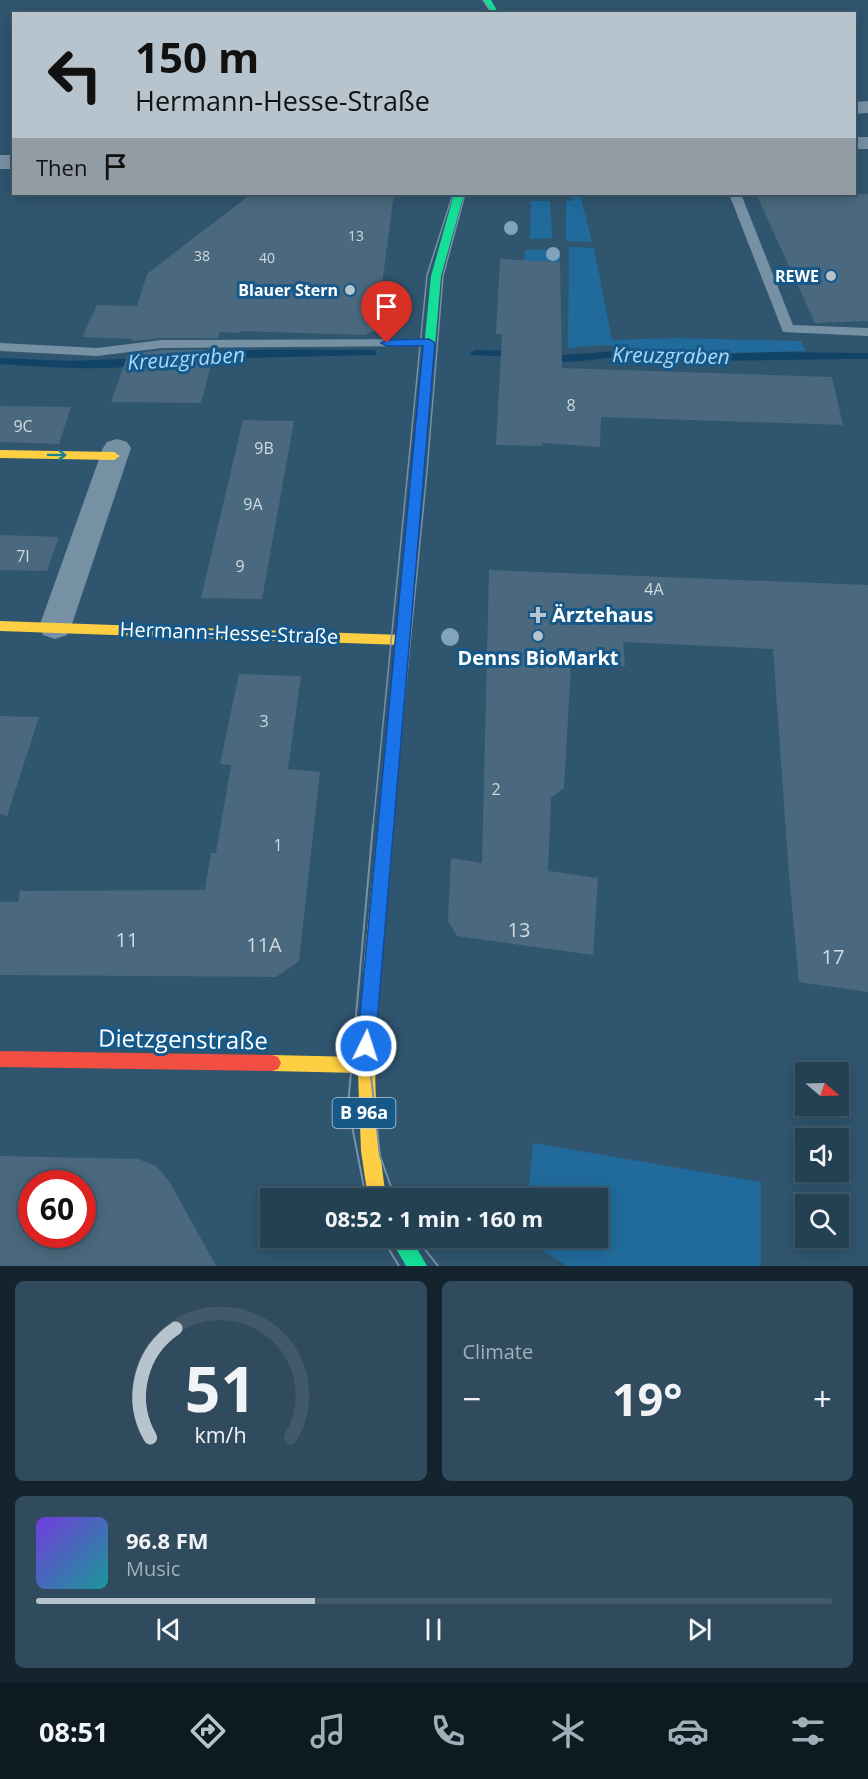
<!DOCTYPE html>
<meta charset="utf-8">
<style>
body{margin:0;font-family:"Open Sans",sans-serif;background:#304b5d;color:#f1f3f6;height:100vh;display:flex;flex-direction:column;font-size:22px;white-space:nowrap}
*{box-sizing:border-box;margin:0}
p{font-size:20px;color:#a3afb8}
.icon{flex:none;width:33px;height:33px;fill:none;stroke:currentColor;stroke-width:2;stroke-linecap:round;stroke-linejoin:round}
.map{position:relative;height:1266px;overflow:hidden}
.sheet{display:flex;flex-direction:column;gap:15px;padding:15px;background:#14232e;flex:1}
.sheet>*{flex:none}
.top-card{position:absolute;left:12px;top:12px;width:844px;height:183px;border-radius:0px;box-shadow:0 3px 15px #0003,0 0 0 2px #41596a;background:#b7c4cd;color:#111;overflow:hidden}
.needle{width:39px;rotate:109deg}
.buttons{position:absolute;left:795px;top:1062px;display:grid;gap:12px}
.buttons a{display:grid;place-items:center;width:54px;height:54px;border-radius:0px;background:#244053;box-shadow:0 3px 15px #0003,0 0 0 2px #41596a;font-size:30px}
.speed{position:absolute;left:18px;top:1170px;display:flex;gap:12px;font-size:30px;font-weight:700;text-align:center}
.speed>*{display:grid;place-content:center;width:78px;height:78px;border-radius:50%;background:#244053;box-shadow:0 3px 15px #0003,0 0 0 2px #41596a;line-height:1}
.speed .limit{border:9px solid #d22;background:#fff;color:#111}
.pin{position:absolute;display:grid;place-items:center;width:51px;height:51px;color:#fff;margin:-62px -26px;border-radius:50% 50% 50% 0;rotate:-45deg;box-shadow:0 0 6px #0007}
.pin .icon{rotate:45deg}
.me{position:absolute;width:66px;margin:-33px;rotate:4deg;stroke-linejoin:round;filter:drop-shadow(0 0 4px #0008)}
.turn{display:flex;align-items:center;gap:21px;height:126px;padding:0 24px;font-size:27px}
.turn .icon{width:78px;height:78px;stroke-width:2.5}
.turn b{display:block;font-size:42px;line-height:51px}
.then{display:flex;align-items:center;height:57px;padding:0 24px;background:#0003;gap:12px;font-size:22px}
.big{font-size:45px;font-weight:700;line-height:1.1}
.sheet .widget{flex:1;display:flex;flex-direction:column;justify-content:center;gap:9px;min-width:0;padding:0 21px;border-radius:9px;background:#304b5d}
.sheet .dial{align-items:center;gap:0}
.dial svg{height:156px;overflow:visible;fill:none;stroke:#41596a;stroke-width:7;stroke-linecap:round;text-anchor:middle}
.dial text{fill:#f1f3f6;stroke:none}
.song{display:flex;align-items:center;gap:18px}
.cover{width:72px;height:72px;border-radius:9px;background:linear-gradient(135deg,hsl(260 70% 55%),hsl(180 70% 35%))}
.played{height:6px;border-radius:3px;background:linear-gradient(90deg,#b7c4cd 35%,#41596a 35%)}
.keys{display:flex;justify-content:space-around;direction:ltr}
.heat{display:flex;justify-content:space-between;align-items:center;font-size:33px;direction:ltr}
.sheet .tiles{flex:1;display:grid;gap:15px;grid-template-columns:1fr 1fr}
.widget:last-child{grid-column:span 2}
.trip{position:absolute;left:260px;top:1188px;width:348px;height:60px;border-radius:0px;background:#244053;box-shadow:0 3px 15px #0003,0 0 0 2px #41596a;font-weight:700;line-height:60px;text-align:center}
.dock{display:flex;height:96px;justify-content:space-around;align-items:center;background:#0e1a21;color:#a3afb8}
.dock .icon{width:42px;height:42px}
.dock .active{color:#b7c4cd}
.dock b{font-size:27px;color:#f1f3f6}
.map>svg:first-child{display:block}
.green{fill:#206b9b}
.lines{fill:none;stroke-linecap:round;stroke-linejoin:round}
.stream{fill:#114367;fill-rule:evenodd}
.building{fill:#4a697e;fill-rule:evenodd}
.lane{fill:#7791a4;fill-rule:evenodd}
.street{fill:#7791a4;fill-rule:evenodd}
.fast{fill:#16e098;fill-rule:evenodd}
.slow{fill:#ffcf43;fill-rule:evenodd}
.jam{fill:#f24e42;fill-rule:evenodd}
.tram-far1{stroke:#7991a3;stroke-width:1.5}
.tram{stroke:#7991a3;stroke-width:2}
.tree{fill:#81a4bb}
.oneway{stroke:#16828e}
.route{fill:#1a73e8;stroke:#114b97;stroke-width:1.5}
.poi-dot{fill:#b7c4cd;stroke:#165989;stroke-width:2}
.labels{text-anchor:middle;stroke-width:6;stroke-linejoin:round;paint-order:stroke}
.far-number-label{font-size:14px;fill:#d2dadf}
.far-poi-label{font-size:16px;font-weight:bold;fill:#fff;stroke:#165989;text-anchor:end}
.number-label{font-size:16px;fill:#d2dadf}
.shield{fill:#165989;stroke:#b9cddc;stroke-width:1.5}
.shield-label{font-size:18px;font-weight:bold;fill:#fff}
.poi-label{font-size:20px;font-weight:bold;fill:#fff;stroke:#165989;text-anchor:start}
.street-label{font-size:20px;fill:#fff;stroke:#165989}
.near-number-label{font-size:20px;fill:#d2dadf}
.water-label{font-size:21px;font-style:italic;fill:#a9d8f6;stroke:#165989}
.near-street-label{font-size:24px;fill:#fff;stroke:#165989}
</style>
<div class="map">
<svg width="868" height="1266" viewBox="0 0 868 1266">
<rect width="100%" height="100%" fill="#30556f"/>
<path class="green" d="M572,194h8l12,48 -26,-1v-40h6z
M531,201h19l2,37 -22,1z
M569,247l25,1 18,92 60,-2 129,3 4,10 -117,3 -85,-9 -35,3z
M525,250h35v12l-36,-2z
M533,1143l228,39v84h-194l-43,-28h73v-40h-69z"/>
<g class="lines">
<path class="stream" d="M372,350l4,1v4l-179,4 -5,-3c11,-9 155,-6 180,-6z
M475,350l44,1 5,3 -5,3 -48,-2 -1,-2z
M629,350l62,5 87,-3 90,1v6c-58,0 -116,2 -175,2 -26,0 -52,-6 -78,-4 -17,2 -63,10 -76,-1l5,-3 18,2z
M0,358l71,3 71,-3 5,3c-15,13 -122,5 -147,3z"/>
</g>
<path class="building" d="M251,194h143l-18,136 -12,5 -124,-4 -1,2 -19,-1 -2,6h-56l-30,3 1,-2 -51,-2 15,-32 40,1 10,-32z
M756,194h112v127l-53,2z
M500,259l60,3 2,106 270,9 11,48 -242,-8 -1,30 -58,-4v3l-46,-1 6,-111h-6z
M162,350h53l-14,53 -90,-1 17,-48z
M0,406l71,1 -12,37 -59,-2z
M243,420l51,1 -32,178 -61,-1z
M0,535l59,2 -12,34 -47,-1z
M489,570l379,15v407l-69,-10 -10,-107 -16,-226 -150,-7 2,24 -54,-1 -7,123 -13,10 -3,73 50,7 -5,77 -136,-19 -9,-15 3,-63 31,5z
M239,674l62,2 -13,93 32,3 -21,189 -23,16 -276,-2v-73h18l2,-11 185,-1 6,-37h5l15,-88 -11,-1z
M0,716l39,1 -32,99 -7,-2z
M0,1156l138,3 18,7 13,15 47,85h-216zM32,1184h50v50h-50z"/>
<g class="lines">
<path class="lane" d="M729,194h12l52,131 75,3v8l-85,-4z
M429,339l5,1 2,3 -2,3 -272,2 -65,8 -97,-5v-8l97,5 65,-8z"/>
<path class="street" d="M868,101v12l-13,1v-12z
M855,137h13v12h-13z
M0,155h14v14h-14z
M117,439l10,3 4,6 -60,179 -4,8 -12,4 -12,-4 -4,-8 64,-179 4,-6z"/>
<path class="fast" d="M483,0h8l8,14h-7z
M454,194h10l-23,82 -47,544 -3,4 -5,2 -5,-2 -3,-4 53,-544z
M390,1238h21l16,28h-21z"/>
<path class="slow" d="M0,450l114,2 6,4 -6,4 -114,-2z
M0,621l402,14 7,5 -7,5 -402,-14z
M386,814l5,2 3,4c-9,94 -22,188 -18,283 1,32 6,63 10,95h-18l-7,-47 -3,-78 -86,-2 -6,-2 -3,-6 3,-6 6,-2 86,2 6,-95 14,-142 3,-4z"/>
<path class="jam" d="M0,1051l272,4 6,2 3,6 -3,6 -6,2 -272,-4z"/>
<path class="tram-far1" d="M483,0l9,14
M373,826l54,-551 26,-81
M392,826l35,-355 16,-195 22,-82"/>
<path class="tram" d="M392,825l-21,251 9,80 15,42
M366,1198l-18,-93 25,-280
M382,1238l17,28
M416,1238l22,28"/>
</g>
<g class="tree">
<circle cx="511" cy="228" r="7"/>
<circle cx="553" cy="254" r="7"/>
<circle cx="450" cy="637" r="9"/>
</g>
<defs><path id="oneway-shaft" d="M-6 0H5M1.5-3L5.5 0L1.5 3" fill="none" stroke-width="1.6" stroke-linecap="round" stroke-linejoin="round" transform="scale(1.5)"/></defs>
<use class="oneway" href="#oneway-shaft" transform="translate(57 455) rotate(1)"/>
<path class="route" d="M429,339l6,4 -60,703 -3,6 -6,2 -6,-2 -3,-6 66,-700h-36l-6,-3 6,-3z"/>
<g class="poi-dot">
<circle cx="831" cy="276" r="6"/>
<circle cx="350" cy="290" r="6"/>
<path d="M535 606h6v6h6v6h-6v6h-6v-6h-6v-6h6z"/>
<circle cx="538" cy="636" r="6"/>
</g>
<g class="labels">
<g class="far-number-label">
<text x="356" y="241">13</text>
<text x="202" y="261">38</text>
<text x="267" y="263">40</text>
</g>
<g class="far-poi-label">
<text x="819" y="282">REWE</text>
<text x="338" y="296">Blauer Stern</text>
</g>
<g class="number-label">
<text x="571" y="411">8</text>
<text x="23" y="432">9C</text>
<text x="264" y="454">9B</text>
<text x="253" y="510">9A</text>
<text x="23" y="562">7I</text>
<text x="240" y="572">9</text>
<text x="654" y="595">4A</text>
<text x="264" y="727">3</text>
<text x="496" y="795">2</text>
<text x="278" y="851">1</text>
</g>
<rect class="shield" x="332.5" y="1098" width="63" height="30" rx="4.5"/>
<g class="shield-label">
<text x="364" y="1119">B 96a</text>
</g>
<g class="poi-label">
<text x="552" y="622">Ärztehaus</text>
<text x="538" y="665" text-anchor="middle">Denns BioMarkt</text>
</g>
<g class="street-label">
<text transform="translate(229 633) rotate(2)" y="7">Hermann-Hesse-Straße</text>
</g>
<g class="near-number-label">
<text x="519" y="937">13</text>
<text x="127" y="947">11</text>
<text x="264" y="952">11A</text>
<text x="833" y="964">17</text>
</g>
<g class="water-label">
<text transform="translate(671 356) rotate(1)" y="7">Kreuzgraben</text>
<text transform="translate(186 359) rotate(-4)" y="7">Kreuzgraben</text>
</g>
<g class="near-street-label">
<text transform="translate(183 1040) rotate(1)" y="8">Dietzgenstraße</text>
</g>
</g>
</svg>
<div class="buttons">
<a><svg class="needle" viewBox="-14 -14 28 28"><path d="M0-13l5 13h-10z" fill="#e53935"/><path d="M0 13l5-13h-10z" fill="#a3afb8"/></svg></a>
<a><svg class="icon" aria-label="sound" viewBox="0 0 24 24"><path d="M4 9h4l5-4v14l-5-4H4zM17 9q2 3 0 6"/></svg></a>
<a><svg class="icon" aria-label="search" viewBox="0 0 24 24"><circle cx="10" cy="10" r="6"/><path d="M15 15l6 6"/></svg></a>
</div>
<div class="speed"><div class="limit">60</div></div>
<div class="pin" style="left:387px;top:343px;background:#d93025"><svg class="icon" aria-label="arrive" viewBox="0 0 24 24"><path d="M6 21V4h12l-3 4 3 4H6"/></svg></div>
<svg class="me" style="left:366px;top:1046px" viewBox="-20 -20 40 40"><circle r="17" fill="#1a73e8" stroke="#fff" stroke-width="3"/><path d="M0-11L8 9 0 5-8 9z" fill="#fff"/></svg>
<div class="trip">08:52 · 1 min · 160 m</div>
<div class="top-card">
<div class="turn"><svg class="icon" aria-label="left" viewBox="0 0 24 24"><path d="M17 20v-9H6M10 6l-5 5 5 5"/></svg><div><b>150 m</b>Hermann-Hesse-Straße</div></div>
<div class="then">Then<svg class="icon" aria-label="arrive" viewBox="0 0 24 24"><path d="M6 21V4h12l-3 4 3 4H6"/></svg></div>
</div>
</div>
<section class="sheet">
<div class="tiles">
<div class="widget dial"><svg viewBox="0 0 100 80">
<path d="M14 69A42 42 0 1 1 86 69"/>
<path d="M14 69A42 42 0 0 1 27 13" stroke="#b7c4cd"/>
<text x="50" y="56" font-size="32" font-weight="700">51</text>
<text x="50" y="72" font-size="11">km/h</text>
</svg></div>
<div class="widget"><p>Climate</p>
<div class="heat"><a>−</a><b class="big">19°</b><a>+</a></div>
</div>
<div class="widget">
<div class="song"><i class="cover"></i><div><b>96.8 FM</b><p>Music</p></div></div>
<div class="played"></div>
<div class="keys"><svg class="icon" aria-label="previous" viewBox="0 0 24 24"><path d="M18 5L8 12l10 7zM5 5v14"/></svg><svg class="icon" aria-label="pause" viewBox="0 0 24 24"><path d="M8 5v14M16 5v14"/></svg><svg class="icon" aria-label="next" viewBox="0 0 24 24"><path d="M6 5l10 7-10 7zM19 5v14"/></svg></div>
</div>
</div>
</section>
<nav class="dock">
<b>08:51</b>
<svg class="icon active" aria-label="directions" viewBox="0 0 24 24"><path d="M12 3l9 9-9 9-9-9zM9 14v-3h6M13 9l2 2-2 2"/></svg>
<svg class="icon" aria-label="music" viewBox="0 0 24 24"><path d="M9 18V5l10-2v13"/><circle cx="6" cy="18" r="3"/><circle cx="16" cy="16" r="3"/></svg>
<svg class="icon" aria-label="phone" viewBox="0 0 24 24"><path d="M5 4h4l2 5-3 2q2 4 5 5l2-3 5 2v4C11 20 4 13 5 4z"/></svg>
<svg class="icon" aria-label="climate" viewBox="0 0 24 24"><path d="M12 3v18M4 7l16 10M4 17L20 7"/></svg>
<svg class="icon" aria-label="car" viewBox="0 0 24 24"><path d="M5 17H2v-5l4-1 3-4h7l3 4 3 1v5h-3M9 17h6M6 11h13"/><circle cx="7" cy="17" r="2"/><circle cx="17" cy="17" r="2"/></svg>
<svg class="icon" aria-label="filters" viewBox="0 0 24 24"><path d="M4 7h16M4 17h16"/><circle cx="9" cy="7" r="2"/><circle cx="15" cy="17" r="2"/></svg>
</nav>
